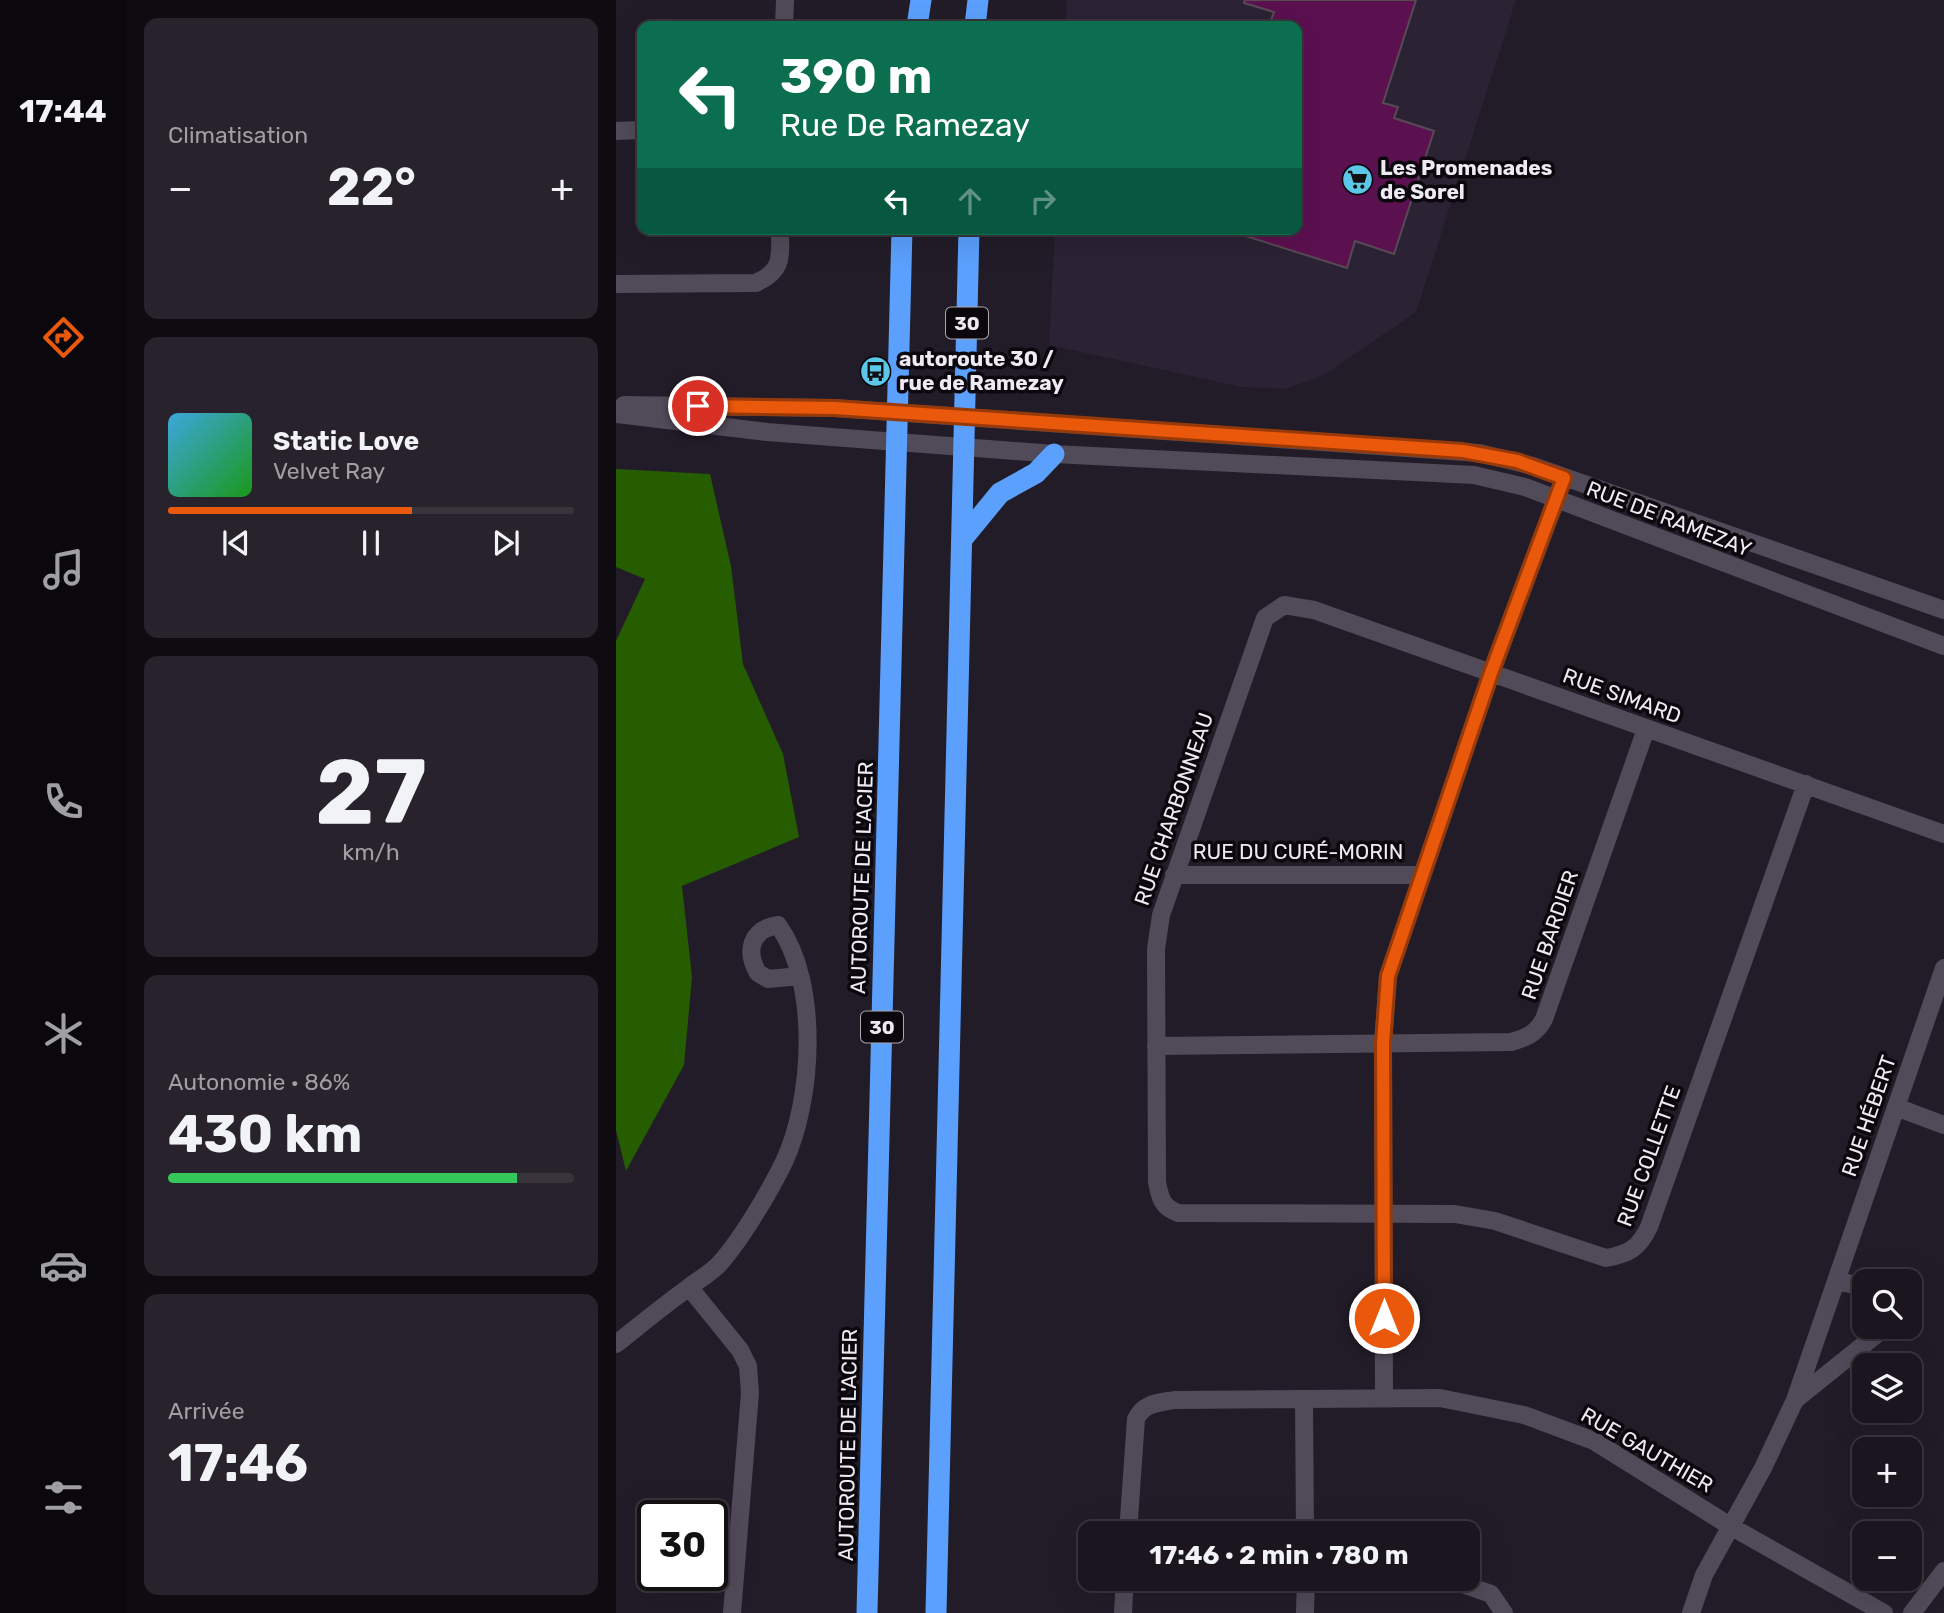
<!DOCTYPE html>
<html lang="fr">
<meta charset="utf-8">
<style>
body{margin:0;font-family:Rubik,sans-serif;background:#27222b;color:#f1f3f6;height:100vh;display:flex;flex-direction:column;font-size:26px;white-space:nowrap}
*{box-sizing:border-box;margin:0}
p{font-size:23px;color:#9f9fa4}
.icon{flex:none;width:38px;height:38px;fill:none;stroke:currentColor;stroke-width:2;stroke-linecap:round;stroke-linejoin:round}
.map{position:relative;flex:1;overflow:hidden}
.sheet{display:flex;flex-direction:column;gap:18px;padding:18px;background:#0e0c10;width:490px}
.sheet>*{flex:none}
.hud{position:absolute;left:21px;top:21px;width:665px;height:214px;border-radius:14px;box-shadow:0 7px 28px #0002,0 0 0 2px #38343c;background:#0b6e4f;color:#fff;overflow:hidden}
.buttons{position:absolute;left:1236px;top:1269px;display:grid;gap:14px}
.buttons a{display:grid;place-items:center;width:70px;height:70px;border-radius:14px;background:#1a151e;box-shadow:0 7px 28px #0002,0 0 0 2px #38343c;font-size:35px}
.speed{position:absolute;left:21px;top:1500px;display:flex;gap:14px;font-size:35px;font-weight:700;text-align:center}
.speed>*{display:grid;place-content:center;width:91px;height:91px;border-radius:50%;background:#1a151e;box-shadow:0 7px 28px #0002,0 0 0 2px #38343c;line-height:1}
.speed .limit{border:4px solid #111;border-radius:10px;background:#fff;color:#111}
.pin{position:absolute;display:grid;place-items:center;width:60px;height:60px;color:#fff;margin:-30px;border:4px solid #fff;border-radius:50%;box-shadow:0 2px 7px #0007}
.me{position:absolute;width:77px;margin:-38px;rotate:0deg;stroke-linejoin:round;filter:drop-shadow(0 0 5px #0008)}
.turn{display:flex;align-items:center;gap:24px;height:147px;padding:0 28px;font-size:32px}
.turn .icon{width:91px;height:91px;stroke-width:2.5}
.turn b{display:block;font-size:49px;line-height:60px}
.lanes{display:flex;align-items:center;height:66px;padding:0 28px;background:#0003;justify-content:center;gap:35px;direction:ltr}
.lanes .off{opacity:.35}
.big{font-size:52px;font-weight:700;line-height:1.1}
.sheet .card{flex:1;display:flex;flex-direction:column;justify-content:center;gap:10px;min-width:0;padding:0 24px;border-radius:14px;background:#27222b}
.sheet .dial{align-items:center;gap:0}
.dial b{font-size:91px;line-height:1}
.song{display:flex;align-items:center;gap:21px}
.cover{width:84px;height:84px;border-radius:10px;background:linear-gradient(135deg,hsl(200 70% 55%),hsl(120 70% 35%))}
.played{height:7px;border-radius:4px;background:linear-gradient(90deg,#ea580c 60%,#38343c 60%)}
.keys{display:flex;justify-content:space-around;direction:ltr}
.heat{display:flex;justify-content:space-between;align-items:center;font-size:38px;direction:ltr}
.charge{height:10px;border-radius:5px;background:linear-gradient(90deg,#34c759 86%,#38343c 0)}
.trip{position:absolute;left:462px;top:1521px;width:402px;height:70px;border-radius:14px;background:#1a151e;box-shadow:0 7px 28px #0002,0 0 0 2px #38343c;font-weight:700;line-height:70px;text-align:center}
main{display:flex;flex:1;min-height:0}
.menu{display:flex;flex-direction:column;width:126px;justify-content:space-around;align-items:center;background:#0a080c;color:#9f9fa4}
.menu .icon{width:49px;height:49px}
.menu .on{color:#ea580c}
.menu b{font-size:32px;color:#f1f3f6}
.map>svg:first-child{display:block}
.built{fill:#2b2234}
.forest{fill:#265d00}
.building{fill:#5b104f;stroke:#584a54;stroke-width:2}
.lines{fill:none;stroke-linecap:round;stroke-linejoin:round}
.minor{stroke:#514a59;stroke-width:18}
.highway{stroke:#5ba0fd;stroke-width:21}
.route-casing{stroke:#983908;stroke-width:18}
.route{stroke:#ea580c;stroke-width:12}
.labels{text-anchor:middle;stroke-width:7;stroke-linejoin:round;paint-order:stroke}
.shield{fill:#0a080d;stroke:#aaa6ae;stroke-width:2}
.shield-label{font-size:19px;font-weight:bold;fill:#eeeaf3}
.poi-label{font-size:21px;font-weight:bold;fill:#eeeaf3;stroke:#0a080d;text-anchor:start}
.street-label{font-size:21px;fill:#eeeaf3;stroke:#0a080d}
</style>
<main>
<nav class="menu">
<b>17:44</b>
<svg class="icon on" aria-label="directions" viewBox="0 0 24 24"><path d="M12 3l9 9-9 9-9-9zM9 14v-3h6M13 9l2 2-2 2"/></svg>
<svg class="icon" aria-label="music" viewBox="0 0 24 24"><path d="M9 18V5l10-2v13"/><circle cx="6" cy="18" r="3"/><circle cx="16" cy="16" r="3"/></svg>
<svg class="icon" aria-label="phone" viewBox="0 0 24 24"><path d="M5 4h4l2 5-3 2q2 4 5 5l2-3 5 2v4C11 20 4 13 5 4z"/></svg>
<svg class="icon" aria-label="climate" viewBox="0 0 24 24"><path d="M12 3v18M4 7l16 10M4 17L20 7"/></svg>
<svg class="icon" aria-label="car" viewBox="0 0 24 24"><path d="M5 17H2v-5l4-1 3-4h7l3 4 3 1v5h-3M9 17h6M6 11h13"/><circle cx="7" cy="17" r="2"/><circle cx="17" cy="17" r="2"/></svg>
<svg class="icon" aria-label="filters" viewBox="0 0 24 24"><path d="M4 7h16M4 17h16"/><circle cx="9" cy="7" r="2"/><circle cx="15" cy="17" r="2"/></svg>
</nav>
<section class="sheet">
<div class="card"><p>Climatisation</p>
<div class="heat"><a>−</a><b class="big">22°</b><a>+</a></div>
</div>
<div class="card">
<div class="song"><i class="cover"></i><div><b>Static Love</b><p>Velvet Ray</p></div></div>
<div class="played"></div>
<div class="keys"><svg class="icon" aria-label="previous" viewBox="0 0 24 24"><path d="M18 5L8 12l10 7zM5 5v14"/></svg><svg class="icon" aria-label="pause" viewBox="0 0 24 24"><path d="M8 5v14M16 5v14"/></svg><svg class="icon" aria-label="next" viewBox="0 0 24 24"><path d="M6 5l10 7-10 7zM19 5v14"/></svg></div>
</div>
<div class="card dial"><b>27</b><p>km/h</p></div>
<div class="card"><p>Autonomie · 86%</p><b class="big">430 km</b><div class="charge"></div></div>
<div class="card"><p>Arrivée</p><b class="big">17:46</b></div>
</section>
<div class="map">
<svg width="1328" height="1613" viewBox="0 0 1328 1613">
<rect width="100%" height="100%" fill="#221c28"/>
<path class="built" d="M451,0h449l-100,312 -92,63 -38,14 -44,-2 -193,-42 6,-116h242v-203h-232z"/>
<path class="forest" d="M0,469l94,5 21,92 12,98 40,90 16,83 -117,49 10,91 -8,88 -58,106 -10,-41v-489l29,-62 -29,-12z"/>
<path class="building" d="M629,0h171l-33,103 15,4 -4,11 40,13 -40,123 -39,-13 -8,27 -114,-36 1,-3h63v-203h-28l5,-14 -30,-9z"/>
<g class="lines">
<path class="minor" d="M168,26l1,-26
M0,131l26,-1
M0,284l140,-1c28,-13 24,-26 24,-54
M8,405l210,3 645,45 54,13 411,144
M0,414l151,18 287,22 420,21 51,12 419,159
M1190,784l-157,443c-10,21 -20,27 -43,31l-111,-37 -40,-7 -277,-1c-16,-6 -18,-15 -21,-31l-1,-233 5,-34 104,-297 19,-13 30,5c210,75 421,148 630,224
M558,875h247
M540,1046l355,-4c15,-4 25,-8 33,-23l102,-290
M1280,1107l48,18
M1221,1280l27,8
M73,1287l51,63 8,16 2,27 -18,220
M0,1344c24,-19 47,-38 72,-56 11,-9 24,-15 33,-26 21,-24 49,-71 63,-100 29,-62 36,-179 -6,-237 -27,4 -33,26 -20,48l10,6 32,-3
M768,1397l-1,-353 5,-68 103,-303 69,-184
M688,1400l1,133
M1179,1400l92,-74
M512,1533l8,-114c8,-16 21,-16 38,-19l266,-2 84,17 70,26 136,85 154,87
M830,1578l45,16 13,19
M507,1613l2,-35
M689,1613l1,-35
M1075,1613l13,-38 59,-107 32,-68 149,-432
M1296,1613l32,-42"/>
<path class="highway" d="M301,26l4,-26
M359,26l3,-26
M347,538l37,-45 36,-20 18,-19
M251,1613l35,-1384
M320,1613l33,-1384"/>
</g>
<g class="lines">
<defs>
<path id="route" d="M82,406l137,2 628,43 54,10 47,17 -73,195 -103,303 -5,68 1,274"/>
</defs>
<use href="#route" class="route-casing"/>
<use href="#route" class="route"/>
</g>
<defs>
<symbol id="supermarket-disc" viewBox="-11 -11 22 22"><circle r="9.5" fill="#5cc7e8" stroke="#0a080d"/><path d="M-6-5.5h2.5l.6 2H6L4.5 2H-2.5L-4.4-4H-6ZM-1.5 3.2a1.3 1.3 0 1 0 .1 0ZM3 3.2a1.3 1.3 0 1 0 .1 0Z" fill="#111"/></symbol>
<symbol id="bus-disc" viewBox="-11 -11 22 22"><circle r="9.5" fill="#5cc7e8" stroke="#0a080d"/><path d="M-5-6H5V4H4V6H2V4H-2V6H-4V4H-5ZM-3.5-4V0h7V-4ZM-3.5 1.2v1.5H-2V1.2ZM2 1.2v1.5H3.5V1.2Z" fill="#111"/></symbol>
</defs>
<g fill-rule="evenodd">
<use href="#supermarket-disc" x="724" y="162" width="35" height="35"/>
<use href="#bus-disc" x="242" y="354" width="35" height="35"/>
</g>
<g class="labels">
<g class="shield">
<rect x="330" y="307.5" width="42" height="31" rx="5"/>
<rect x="245" y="1011.5" width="42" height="31" rx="5"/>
</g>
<g class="shield-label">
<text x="351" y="330">30</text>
<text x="266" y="1034">30</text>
</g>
<g class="poi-label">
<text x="764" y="175">Les Promenades<tspan x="764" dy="24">de Sorel</tspan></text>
<text x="283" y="366">autoroute 30 /<tspan x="283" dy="24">rue de Ramezay</tspan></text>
</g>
<g class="street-label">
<text transform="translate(1053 519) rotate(21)" y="7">RUE DE RAMEZAY</text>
<text transform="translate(1006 696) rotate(20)" y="7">RUE SIMARD</text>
<text transform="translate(558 809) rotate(-71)" y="7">RUE CHARBONNEAU</text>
<text x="682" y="859">RUE DU CURÉ-MORIN</text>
<text transform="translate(246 878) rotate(-88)" y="7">AUTOROUTE DE L'ACIER</text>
<text transform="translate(934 935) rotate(-71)" y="7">RUE BARDIER</text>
<text transform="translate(1253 1116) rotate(-71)" y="7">RUE HÉBERT</text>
<text transform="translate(1033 1156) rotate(-70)" y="7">RUE COLLETTE</text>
<text transform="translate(232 1445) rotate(-89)" y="7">AUTOROUTE DE L'ACIER</text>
<text transform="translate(1031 1450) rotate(30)" y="7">RUE GAUTHIER</text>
</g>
</g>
</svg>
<div class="buttons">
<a><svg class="icon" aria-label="search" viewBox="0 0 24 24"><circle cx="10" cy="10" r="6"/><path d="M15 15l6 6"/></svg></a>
<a><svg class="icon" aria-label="layers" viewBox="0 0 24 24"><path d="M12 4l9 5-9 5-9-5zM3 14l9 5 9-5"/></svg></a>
<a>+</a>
<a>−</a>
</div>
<div class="speed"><div class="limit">30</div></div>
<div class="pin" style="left:82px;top:406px;background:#d93025"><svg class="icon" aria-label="arrive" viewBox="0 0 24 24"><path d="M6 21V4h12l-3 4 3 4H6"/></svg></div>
<svg class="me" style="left:768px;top:1318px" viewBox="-20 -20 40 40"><circle r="17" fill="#ea580c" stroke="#fff" stroke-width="3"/><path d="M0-11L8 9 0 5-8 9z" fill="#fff"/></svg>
<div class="trip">17:46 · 2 min · 780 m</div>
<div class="hud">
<div class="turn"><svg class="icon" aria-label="left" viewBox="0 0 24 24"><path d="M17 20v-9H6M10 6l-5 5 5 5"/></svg><div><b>390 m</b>Rue De Ramezay</div></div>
<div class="lanes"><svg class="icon" aria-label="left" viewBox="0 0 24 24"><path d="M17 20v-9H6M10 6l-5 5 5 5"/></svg><svg class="icon off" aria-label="ahead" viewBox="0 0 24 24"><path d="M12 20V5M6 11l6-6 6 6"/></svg><svg class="icon off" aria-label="right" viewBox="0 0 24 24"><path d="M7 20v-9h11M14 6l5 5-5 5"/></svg></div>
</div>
</div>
</main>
